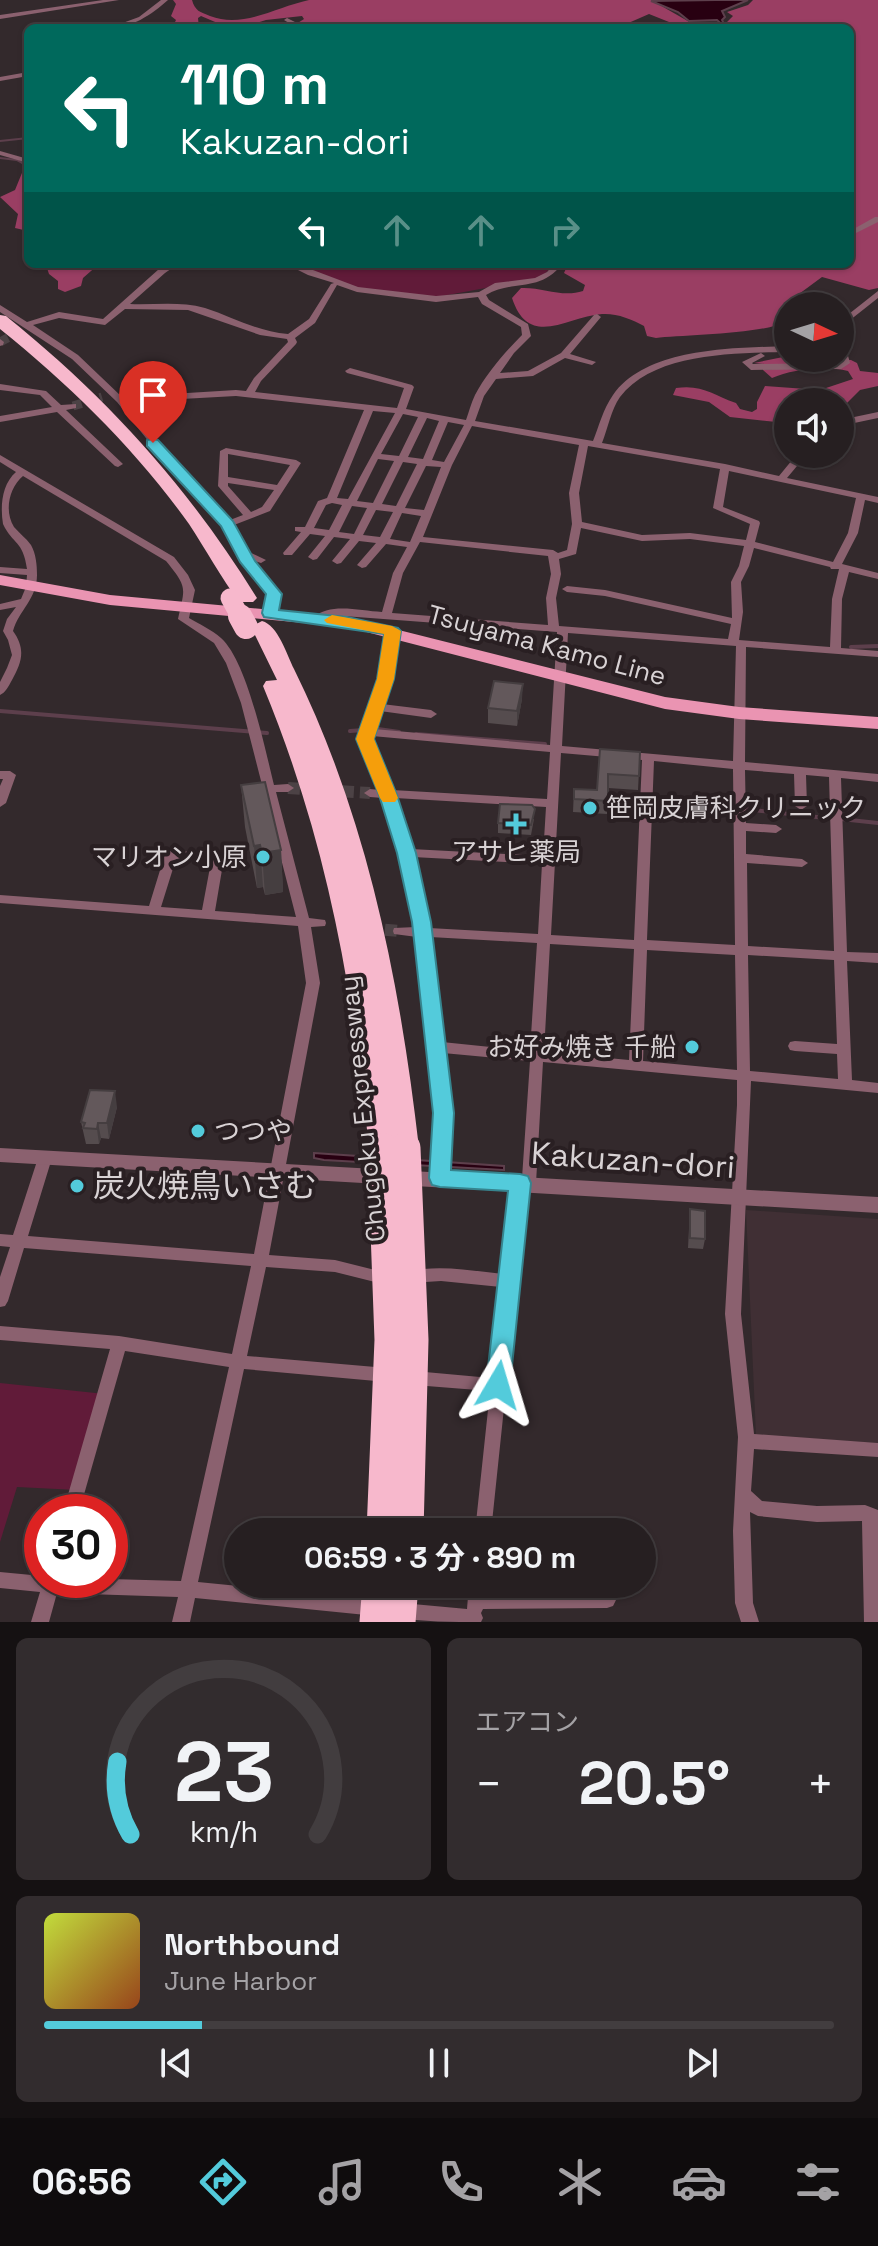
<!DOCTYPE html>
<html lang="ja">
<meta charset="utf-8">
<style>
body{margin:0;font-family:"Space Grotesk","Noto Sans JP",sans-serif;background:#322c2e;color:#f1f3f6;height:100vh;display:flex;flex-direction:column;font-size:30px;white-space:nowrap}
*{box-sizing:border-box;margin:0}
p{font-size:26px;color:#a4a2a5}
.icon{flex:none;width:44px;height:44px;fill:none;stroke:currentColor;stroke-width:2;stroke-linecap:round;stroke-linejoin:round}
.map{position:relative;height:1622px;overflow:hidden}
.panel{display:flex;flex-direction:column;gap:16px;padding:16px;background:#151112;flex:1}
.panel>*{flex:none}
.top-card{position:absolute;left:24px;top:24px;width:830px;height:244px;border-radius:12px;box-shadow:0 2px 6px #0004,0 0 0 2px #423d3f;background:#00695c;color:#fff;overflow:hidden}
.needle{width:52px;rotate:94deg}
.tools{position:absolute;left:774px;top:292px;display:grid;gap:16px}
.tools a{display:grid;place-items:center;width:80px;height:80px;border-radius:50%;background:#261f21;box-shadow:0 2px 6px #0004,0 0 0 2px #423d3f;font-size:40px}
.speed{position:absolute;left:24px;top:1494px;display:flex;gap:16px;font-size:40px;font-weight:700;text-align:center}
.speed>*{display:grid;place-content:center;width:104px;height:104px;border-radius:50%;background:#261f21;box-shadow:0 2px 6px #0004,0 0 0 2px #423d3f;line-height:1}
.speed .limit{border:12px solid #d22;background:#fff;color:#111}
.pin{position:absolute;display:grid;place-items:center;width:68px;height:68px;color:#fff;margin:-82px -34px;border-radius:50% 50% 50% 0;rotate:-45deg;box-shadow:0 0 8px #0007}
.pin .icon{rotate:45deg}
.me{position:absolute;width:88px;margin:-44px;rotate:7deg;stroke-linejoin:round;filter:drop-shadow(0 0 6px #0008)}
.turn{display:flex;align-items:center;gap:28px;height:168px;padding:0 24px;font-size:36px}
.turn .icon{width:104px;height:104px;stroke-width:2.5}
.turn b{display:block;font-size:56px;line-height:68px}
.lanes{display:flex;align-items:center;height:76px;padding:0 24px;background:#0003;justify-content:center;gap:40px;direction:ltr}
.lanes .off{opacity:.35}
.big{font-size:60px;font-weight:700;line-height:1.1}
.panel .widget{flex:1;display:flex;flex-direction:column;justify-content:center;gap:12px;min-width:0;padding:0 28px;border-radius:12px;background:#322c2e}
.panel .dial{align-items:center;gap:0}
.dial svg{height:208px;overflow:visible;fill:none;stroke:#423d3f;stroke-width:7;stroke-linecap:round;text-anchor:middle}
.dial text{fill:#f1f3f6;stroke:none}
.song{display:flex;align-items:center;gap:24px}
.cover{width:96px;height:96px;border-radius:12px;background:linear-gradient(135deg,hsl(70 70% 55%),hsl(20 70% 35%))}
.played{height:8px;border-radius:4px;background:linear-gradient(90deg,#53cbdb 20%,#423d3f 20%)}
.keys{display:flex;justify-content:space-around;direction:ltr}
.heat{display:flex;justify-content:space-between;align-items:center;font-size:44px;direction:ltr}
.panel .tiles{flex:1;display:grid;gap:16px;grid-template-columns:1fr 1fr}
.widget:last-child{grid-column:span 2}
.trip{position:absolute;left:224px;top:1518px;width:432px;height:80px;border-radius:40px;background:#261f21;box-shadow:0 2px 6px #0004,0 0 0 2px #423d3f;font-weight:700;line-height:80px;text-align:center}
.menu{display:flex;height:128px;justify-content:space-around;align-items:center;background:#0f0c0d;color:#a4a2a5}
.menu .icon{width:56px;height:56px}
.menu .active{color:#53cbdb}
.menu b{font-size:36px;color:#f1f3f6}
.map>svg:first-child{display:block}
.built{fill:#402f34}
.green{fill:#611b39}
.forest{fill:#9a3e63}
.water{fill:#280011;stroke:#5d3f4c;stroke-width:2}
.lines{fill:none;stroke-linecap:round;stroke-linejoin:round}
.stream-far1{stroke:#5d3f4c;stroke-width:2}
.stream{stroke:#5d3f4c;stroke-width:4}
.minor-tunnel-far1{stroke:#4c4245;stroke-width:9;stroke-dasharray:9 5;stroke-linecap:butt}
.minor-tunnel{stroke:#4c4245;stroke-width:12;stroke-dasharray:12 6;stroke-linecap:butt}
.minor{fill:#8b616f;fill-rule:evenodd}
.tertiary{fill:#8b616f;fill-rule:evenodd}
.primary{fill:#ea94b2;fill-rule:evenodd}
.motorway{fill:#f7b8cc;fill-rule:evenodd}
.motorway-bridge-far2{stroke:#f7b8cc;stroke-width:19}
.motorway-bridge-far1{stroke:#f7b8cc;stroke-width:24}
.motorway-bridge{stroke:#f7b8cc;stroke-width:31}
.wall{fill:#554c4e}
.shaded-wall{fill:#453e40}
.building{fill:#63585b;stroke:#453e40;stroke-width:2}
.route{fill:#53cbdb;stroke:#36848e;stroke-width:2}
.slow{fill:#f59e0b}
.poi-dot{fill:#53cbdb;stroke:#291f22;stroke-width:3}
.labels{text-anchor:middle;stroke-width:8;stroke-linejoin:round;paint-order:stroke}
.street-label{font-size:26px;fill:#d8d2d4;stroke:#291f22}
.poi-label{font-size:26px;fill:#d8d2d4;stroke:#291f22;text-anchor:start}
.near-street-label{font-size:32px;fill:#d8d2d4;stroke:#291f22}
.near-poi-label{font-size:32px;fill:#d8d2d4;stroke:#291f22;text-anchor:start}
</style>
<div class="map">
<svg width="878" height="1622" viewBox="0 0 878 1622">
<rect width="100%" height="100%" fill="#33292c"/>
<path class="built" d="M746,1210l132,9v224l-122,-8z"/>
<path class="green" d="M296,264h258l-11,12 -9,3 -97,18 -82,-9z
M0,1383l105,11 -28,96 -60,-3 -17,55z"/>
<path class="forest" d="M173,0h19c3,11 8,12 18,16 33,13 66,-9 99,-16h342l49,28h-30l-1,-6 -20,-8 -32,14h-327l14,-9 -2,-3 -36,4 -13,4 9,4 -35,-1 -26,-11 -3,2 1,10h-43l5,-5 14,-1 1,-2 -5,-4 5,-12z
M753,0h125v288l-9,2 -47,-13 -42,31 5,13c-15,13 -104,14 -129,17l-9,-2 -3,-10c-12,-7 -28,-13 -42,-12 -34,2 -73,36 -90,-16l9,-10c22,-1 41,10 62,3l2,-6 -21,-12 4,-9h282v-236h-122l-1,-6 6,-6 -6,-4 21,-7z
M24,168h4v63l-13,-3 3,-14 -18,-17 15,-7z
M52,264h47l-16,14 -2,8 -16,6 -7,-3v-8l-9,-7 -2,-6z
M788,356l63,4 6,3 3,8 18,2v13l-18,4 -20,20v-8h-52v21h-2l-56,-6 -21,-15 -36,-7 3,-7c26,-4 37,7 60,15l4,6 12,3 5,-3v-7l8,-16 55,4 33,-11 -5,-8c-22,-6 -56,-2 -76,7l-9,-8 32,-3 -41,-4z"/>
<path class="water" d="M716,0h32l-26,11 3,6 -3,3 4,8 -9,-8 -28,1 -11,-9 -27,-11z
M314,1153l190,13v4l-180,-10 -10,-2z"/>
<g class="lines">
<path class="stream-far1" d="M0,141l28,-3
M0,158l17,2 11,6"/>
<path class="stream" d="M851,647l27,-1
M0,711l267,22
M350,731l28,-2 21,3
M416,734l129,10
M744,809l82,9
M841,819l37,4"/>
<path class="minor-tunnel-far1" d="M0,342l23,-12
M73,406l29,-9"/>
<path class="minor-tunnel" d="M288,788l82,5
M367,928l32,3"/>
<path class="minor" d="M103,0h16l-119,19v-4z
M161,0h7c-17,15 -36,28 -59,28l30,-11z
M287,18l10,5 -8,5h-8l8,-5 -5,-3z
M28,72v4l-28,5v-4z
M0,151l28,8v4l-28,-8z
M875,217h3v5l-28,14v-5z
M168,264h10l-13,9 -35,31c26,1 50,-3 75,4 28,9 53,24 83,26l21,-15 22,-35 3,-1 -26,-8 -22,-11h11l61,23 78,9 43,-4 16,-9 40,-5 12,-6 7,-8h8c-22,29 -48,15 -76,31l3,5 39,24 3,12 -17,17 -14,20 28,-2 33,-18 33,-38 3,-1 4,3 -31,37 26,8 -4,3 -27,-7 -32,18 -37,3 -12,17 -9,25 118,20c6,-15 10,-32 20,-46 34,-48 122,-47 175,-49v6c-51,1 -134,0 -168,45 -9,13 -12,31 -18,46l123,21 54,12 18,-22h10l-20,24 91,19v6l-13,-3 -7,33 -16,31 36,9v6l-29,-7 -7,27 -1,49 37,3v6l-132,-10 -1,115 133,12v8l-37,-4 6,174 31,1v10l-31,-2 5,119 26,3v10l-127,-12 -10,233 13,120 124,9v14l-124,-8 -3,42 11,10 55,5 48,-1 13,5v112h-14l-2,-101 -45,1 -59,-6 -8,-4 3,91 6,19h-18l-6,-19 -2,-72 5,-94 -13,-123 12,-209v-25l-194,-18 -7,121 -2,4 -7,1 -36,344h-16l15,-141 -76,-6 -6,-2 -2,-5 2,-5 6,-2 77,7 10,-91 -60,-6 -31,2 -5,-2 -3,-4 3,-4c30,-10 67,-2 98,1l10,-91 2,-4 7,-1 8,-117 -87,-8 7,60 -3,65 -2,4 -5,2 -5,-2 -2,-4 3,-65 -19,-176 -23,-3 -1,-3 1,-3 22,-1v-5l-16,-69 -17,-55 -13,-1 -6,-4 6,-4 10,1 -21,-51 20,-60 8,-48 5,-3 5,3 -6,48 -9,25 49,6 6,4 -6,4 -51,-7 -6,18 176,16 7,-113 -227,-17 -8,5h-8l-1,-2c17,-16 46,-7 69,-6l11,-39 14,-26 -21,-3 -20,23 -4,1 -5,-3 19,-22 -17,-2 -18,22 -4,1 -5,-3 18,-22 -16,-2 -17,22 -4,1 -5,-3 17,-21 -15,-2 -18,21h-8l-1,-2 18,-21 -6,-1v-4h10l13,-26 9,-3 37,-88 -128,-14 -109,6 57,72 46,46 13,-5 -25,-29 2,-35 6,-3 70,12 5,3 -31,48 -36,14 13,26 19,9 -5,3 -9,-3 27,34 -4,19 -5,3 -4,-1 -1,-2 4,-19 -26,-32 -19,-37 -46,-47 -61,-76 -45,-43 -72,-47v-7l27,17 32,-10 44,7 56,-50zM337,285l20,7 79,10 42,-5 4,7 39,23 1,8c-17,17 -36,39 -47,60 -4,8 -6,17 -9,25l-60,-11 8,-22 -2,-2 -62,-17 -5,3 2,2 57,15 -7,20 -142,-16 6,-11 35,-37 1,-2 -2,-4 20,-15zM125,309l63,1 72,25 27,4 1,3 -34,36 -8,13 -10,-1 -114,7 -44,-42 -45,-30 26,-7 46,7zM373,411l22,2 -47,86 -11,-1zM403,414l15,3 -19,39 -18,-2zM427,418l12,3 -16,38 -15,-2zM448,422l16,3 -20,37 -12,-2zM472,426l107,19 -10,48 3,31 -5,26 -9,3 -5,-3 -130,-13 29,-72zM588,446l132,23 -7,39 37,16 -4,16 -56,-7 -48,2 -60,-13 -3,-29zM228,454l62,11 -13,20 -49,-8zM378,459l16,2 -21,42 -16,-2zM403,462l14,2 -21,42 -14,-2zM426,466l15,1 -17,43 -19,-2zM729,471l127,27 -8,35 -15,29 -78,-20 5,-19 -1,-2 -36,-14zM228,483l46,7 -12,17 -11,5 -23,-26zM332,503l10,2 -13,25 -15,-2 12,-23zM352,506l15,2 -13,26 -15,-2zM376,510l17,2 -13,25 -17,-2zM402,513l19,3 -11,26 -20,-3zM581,528l61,13 48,-2 54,7 -5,20 -8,16 1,36 -127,-28 -38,-4 -5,3 5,3 38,4 126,28 -3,15 -169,-13 -3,-28 5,-24 -2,-15 17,-5zM420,542l128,14 3,18 -5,24 2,27 -156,-12 11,-40zM754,548l76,19 1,2h8l-7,30 -2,48 -91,-7 4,-28 -2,-30 8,-16zM568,633l168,13 -3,115 -171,-15zM372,736l178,16 -3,47 -155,-9 -21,-51zM561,753l81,7 -8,180 -83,-5zM654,761l79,8 2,176 -88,-5zM745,770l49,4 1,32 6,4 6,-4 -1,-31 23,2 5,174 -86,-5 -1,-83 55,4 6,-4 -6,-4 -56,-5v-23l30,2 6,-4 -6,-4 -30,-2zM395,798l151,9 -3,49 -132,-7zM413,857l129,7 -4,70 -109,-6zM430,937l107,6 -7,108 -88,-9zM550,944l84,5 -5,111 -85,-8zM647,950l88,5 2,115 -94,-9zM748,955l86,5 3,84 -42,-3 -5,1 -2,4 2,4 5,1 42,3 1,25 -88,-8z
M878,291v7l-38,30v-7z
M840,338l4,3 6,22 -9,6 -90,1 -9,-8 19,-9 4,3 -13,7 1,1 86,-1z
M0,339l4,3 -1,3 -3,1z
M0,384l46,7 15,14 15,-1v4l-10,2 57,54 -5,3 -3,-1 -58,-54 -57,10v-6l52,-9 -12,-12 -40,-5z
M878,412v6l-38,8v-6z
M0,455l174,102 14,18 7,15 -6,28c10,6 23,12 32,20 26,23 44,111 53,147l14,-1 6,4 -6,4h-12l33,126 16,2 1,3 -1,3 -14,1 9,56 -51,272 66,5 52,13 5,2 3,4 -3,4 -5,2 -52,-13 -69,-5 -19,89 140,12 6,2 2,5 -2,5 -6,2 -143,-13 -46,213 178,18 6,2 3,6 -3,6 -6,2 -181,-18 -5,24h-18l6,-25 -121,-4 -8,29h-18l9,-30 -40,-4v-16l42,4v4l68,-1 71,2 48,-214 -104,-16 -46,161h-16l47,-163 -110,-9v-14l119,10 113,18 19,-88 -227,-18 -16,53 -3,5 -5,1v-30l10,-30 -10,-1v-12l13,1 25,-77 2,-4 5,-2 5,2 2,4 -24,78 226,18 52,-271 -8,-57 -298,-23v-8l149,11 16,-52 6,-4 51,5 2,3 -9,53 81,6 -55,-214 -15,-40 -12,-20 -36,-24c7,-32 10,-31 -12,-58l-143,-85c-14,12 -19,35 -9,51 5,6 12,11 17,18 5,9 6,20 6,30 0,24 -18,35 -24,56 13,18 9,31 -1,49 -4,7 -6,12 -12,15v-13l7,-14 5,-13 -4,-15 -5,-9 4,-12 9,-12 -16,3v-6l21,-5 5,-12 1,-12 -27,-2v-6l27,2c-4,-29 -14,-24 -24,-45 -3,-18 -1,-40 13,-52l-16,-10zM176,859l35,3 -9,48 -41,-3z
M0,771h10l6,4 -10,28 -6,4v-21l3,-7h-3z
M469,1584h18l-2,9 122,-1 6,2 3,6 -3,6 -6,2 -124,1 -2,4 2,5 -2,4c-27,0 -60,0 -85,-5l-3,-6 3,-6 6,-2 65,6z"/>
<path class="tertiary" d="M0,1148l878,49v16l-878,-51z"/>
<path class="primary" d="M0,575l110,20 237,22 318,80 74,10 139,10v12l-139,-10 -74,-10 -318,-82 -237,-22 -110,-20z"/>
<path class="motorway" d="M0,315l6,1c101,81 183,172 251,282l-4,4h-14c-18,-25 -33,-52 -50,-78 -53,-74 -118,-138 -189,-195z
M262,621c16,4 25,34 32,48 74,150 106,314 125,479l-4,8 -10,3 -11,-4 -11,5 -10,-3 -4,-8c-16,-163 -43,-311 -106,-463l3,-5 11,-1 -26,-53z"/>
<path class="motorway-bridge-far2" d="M230,598l11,20"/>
<path class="motorway-bridge-far1" d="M240,616l6,11"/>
<path class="motorway-bridge" d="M405,1148l8,192 -5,192
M382,1532l8,-192 -7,-191
M375,1622l3,-38
M400,1622l3,-38"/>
</g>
<path class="wall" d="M522,699l-5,27 -29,-3v-15z
M600,749l40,3 -2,38 -30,-2 -1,26 -34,-2 1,-23 23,1z
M241,785l40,65 2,42 -18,3 -2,-8 -6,1 -12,-61z
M534,819l-3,16 -33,-2v-10z
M117,1107l-8,32 -8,-1 -2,6h-13l-5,-22z
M690,1209l15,30 -2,10 -15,-1z"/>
<path class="shaded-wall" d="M523,684l-1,15 -5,27v-15z
M260,845l3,42 -6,1 -3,-42z
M281,850l2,42 -18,3 -3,-42z
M115,1091l2,16 -8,32 -2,-16z
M98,1123l3,15 -2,6 -2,-15z"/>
<path class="building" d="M494,681l29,3 -6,27 -29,-3z
M600,749l40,3 -1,24 -31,-2v27l-34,-2v-10l23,1z
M265,782l16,68 -19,3 -2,-8 -6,1 -13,-61z
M500,804l32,1 3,4 -4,16 -33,-2z
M90,1090l25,1 -8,32h-9l-1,6 -14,-1 2,-5 -4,-1z
M690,1209l15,2v28l-15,-1z"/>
<path class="route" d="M153,439l5,1 75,81 22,40 27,33 -3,16 68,7 51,11 3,3 -7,48 -20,60 23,56 19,58 15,69 23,191 -3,57 69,4 8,2 3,7 -21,202 -4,8 -8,3 -8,-3 -4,-8 22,-194 -68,-4 -8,-2 -3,-7 4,-65 -21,-191 -15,-69 -18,-58 -23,-56 21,-60 7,-45 -120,-17 -2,-4 4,-19 -26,-32 -19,-36 -74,-80v-6z"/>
<path class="slow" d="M332,615l60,11 9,5 -7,48 -20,60 24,59 -3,4h-12l-3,-4 -24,-59 21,-60 7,-45 -57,-11 -3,-3z"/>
<g class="poi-dot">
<circle cx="590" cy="808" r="8"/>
<path d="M512 812h8v8h8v8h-8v8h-8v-8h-8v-8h8z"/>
<circle cx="263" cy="857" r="8"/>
<circle cx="692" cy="1047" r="8"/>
<circle cx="198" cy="1131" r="8"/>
<circle cx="77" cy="1186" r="8"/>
</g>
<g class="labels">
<g class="street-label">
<text transform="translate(547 645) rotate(15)" y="9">Tsuyama Kamo Line</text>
<text transform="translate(362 1109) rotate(-96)" y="9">Chugoku Expressway</text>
</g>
<g class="poi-label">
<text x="606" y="817">笹岡皮膚科クリニック</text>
<text x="516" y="861" text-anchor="middle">アサヒ薬局</text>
<text x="247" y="866" text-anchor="end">マリオン小原</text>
<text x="676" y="1056" text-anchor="end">お好み焼き 千船</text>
<text x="214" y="1140">つつや</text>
</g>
<g class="near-street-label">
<text transform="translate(633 1160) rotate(4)" y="11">Kakuzan-dori</text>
</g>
<g class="near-poi-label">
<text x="93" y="1197">炭火焼鳥いさむ</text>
</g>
</g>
</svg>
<div class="tools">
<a><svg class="needle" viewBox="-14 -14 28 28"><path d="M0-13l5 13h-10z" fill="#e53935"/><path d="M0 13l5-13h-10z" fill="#a4a2a5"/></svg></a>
<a><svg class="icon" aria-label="sound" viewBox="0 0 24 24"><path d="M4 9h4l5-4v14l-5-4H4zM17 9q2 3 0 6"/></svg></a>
</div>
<div class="speed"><div class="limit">30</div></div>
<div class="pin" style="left:153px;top:443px;background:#d93025"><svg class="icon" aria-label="arrive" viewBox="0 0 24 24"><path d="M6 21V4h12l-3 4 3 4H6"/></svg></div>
<svg class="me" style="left:498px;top:1385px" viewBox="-20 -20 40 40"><path d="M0-17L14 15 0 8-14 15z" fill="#53cbdb" stroke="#fff" stroke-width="4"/></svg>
<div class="trip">06:59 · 3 分 · 890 m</div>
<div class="top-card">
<div class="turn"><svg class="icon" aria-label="left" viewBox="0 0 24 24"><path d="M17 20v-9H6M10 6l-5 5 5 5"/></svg><div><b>110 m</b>Kakuzan-dori</div></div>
<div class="lanes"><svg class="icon" aria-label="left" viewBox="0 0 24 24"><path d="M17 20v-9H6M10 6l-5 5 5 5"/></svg><svg class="icon off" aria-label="ahead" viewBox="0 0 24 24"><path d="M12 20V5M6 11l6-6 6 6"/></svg><svg class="icon off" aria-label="ahead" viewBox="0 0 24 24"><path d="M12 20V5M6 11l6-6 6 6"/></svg><svg class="icon off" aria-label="right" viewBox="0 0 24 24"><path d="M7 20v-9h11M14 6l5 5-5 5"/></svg></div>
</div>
</div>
<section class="panel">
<div class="tiles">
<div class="widget dial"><svg viewBox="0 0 100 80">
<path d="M14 69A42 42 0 1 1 86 69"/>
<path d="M14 69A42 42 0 0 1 9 41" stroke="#53cbdb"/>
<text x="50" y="56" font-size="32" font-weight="700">23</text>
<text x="50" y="72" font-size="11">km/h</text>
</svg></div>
<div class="widget"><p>エアコン</p>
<div class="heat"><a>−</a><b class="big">20.5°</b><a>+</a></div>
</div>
<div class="widget">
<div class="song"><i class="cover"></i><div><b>Northbound</b><p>June Harbor</p></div></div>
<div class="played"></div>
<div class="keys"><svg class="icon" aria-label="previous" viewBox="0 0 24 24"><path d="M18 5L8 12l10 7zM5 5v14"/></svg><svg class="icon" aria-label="pause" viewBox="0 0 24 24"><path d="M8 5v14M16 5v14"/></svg><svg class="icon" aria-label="next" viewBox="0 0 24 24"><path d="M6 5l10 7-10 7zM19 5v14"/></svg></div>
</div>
</div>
</section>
<nav class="menu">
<b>06:56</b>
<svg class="icon active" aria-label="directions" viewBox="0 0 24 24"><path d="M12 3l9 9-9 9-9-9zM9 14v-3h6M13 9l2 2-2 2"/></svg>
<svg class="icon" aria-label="music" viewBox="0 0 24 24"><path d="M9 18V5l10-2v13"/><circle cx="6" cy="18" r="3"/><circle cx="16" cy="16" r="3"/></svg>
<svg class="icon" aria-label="phone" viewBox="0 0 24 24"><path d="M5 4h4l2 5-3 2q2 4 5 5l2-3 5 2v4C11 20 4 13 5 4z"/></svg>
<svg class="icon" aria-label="climate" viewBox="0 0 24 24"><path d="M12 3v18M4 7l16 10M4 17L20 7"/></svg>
<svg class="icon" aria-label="car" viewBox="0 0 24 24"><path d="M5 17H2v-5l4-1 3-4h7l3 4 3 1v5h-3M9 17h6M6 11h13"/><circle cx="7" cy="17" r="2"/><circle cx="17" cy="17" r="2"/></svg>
<svg class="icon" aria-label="filters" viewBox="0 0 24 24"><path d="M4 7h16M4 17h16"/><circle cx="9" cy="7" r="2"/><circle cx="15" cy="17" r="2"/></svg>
</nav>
